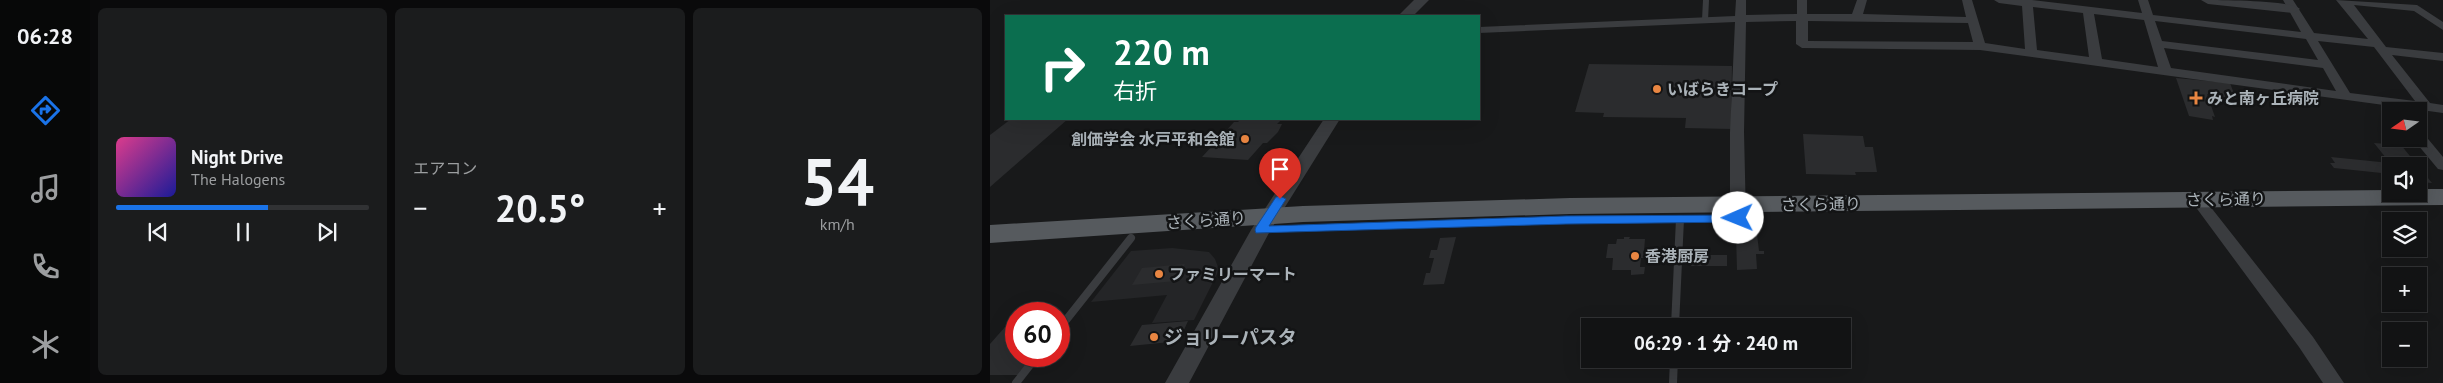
<!DOCTYPE html>
<html lang="ja">
<meta charset="utf-8">
<style>
body{margin:0;font-family:"PT Sans","Noto Sans JP",sans-serif;background:#1b1c1d;color:#f1f3f6;height:100vh;display:flex;flex-direction:column;font-size:19px;white-space:nowrap}
*{box-sizing:border-box;margin:0}
p{font-size:16px;color:#9c9ea0}
.icon{flex:none;width:28px;height:28px;fill:none;stroke:currentColor;stroke-width:2;stroke-linecap:round;stroke-linejoin:round}
.map{position:relative;flex:1;overflow:hidden}
.panel{display:flex;flex-direction:column;gap:8px;padding:8px;background:#0a0a0b;width:900px}
.panel>*{flex:none}
.top-card{position:absolute;left:15px;top:15px;width:475px;height:105px;border-radius:0px;box-shadow:0 5px 20px #0002,0 0 0 1px #313234;background:#0b6e4f;color:#fff;overflow:hidden}
.needle{width:32px;rotate:256deg}
.tools{position:absolute;left:1392px;top:102px;display:grid;gap:10px}
.tools a{display:grid;place-items:center;width:45px;height:45px;border-radius:0px;background:#121314;box-shadow:0 5px 20px #0002,0 0 0 1px #313234;font-size:25px}
.speed{position:absolute;left:15px;top:302px;display:flex;gap:10px;font-size:25px;font-weight:700;text-align:center}
.speed>*{display:grid;place-content:center;width:65px;height:65px;border-radius:50%;background:#121314;box-shadow:0 5px 20px #0002,0 0 0 1px #313234;line-height:1}
.speed .limit{border:8px solid #d22;background:#fff;color:#111}
.pin{position:absolute;display:grid;place-items:center;width:42px;height:42px;color:#fff;margin:-51px -21px;border-radius:50% 50% 50% 0;rotate:-45deg;box-shadow:0 0 5px #0007}
.pin .icon{rotate:45deg}
.me{position:absolute;width:55px;margin:-28px;rotate:269deg;stroke-linejoin:round;filter:drop-shadow(0 0 4px #0008)}
.turn{display:flex;align-items:center;gap:18px;height:105px;padding:0 25px;font-size:22px}
.turn .icon{width:65px;height:65px;stroke-width:2.5}
.turn b{display:block;font-size:35px;line-height:42px}
.big{font-size:38px;font-weight:700;line-height:1.1}
.panel .widget{flex:1;display:flex;flex-direction:column;justify-content:center;gap:8px;min-width:0;padding:0 18px;border-radius:8px;background:#1b1c1d}
.panel .dial{align-items:center;gap:0}
.dial b{font-size:65px;line-height:1}
.song{display:flex;align-items:center;gap:15px}
.cover{width:60px;height:60px;border-radius:8px;background:linear-gradient(135deg,hsl(330 70% 55%),hsl(240 70% 35%))}
.played{height:5px;border-radius:2px;background:linear-gradient(90deg,#1a73e8 60%,#313234 60%)}
.keys{display:flex;justify-content:space-around;direction:ltr}
.heat{display:flex;justify-content:space-between;align-items:center;font-size:28px;direction:ltr}
.panel .tiles{flex:1;display:grid;gap:8px;grid-template-columns:repeat(3,1fr)}
.trip{position:absolute;left:591px;top:318px;width:270px;height:50px;border-radius:0px;background:#121314;box-shadow:0 5px 20px #0002,0 0 0 1px #313234;font-weight:700;line-height:50px;text-align:center}
main{display:flex;flex:1;min-height:0}
.dock{display:flex;flex-direction:column;width:90px;justify-content:space-around;align-items:center;background:#070808;color:#9c9ea0}
.dock .icon{width:35px;height:35px}
.dock .current{color:#1a73e8}
.dock b{font-size:22px;color:#f1f3f6}
.map>svg:first-child{display:block}
.built{fill:#242527}
.building{fill:#2b2c2e}
.lines{fill:none;stroke-linecap:round;stroke-linejoin:round}
.service-far1{stroke:#3a3c3f;stroke-width:6}
.service{stroke:#3a3c3f;stroke-width:8}
.minor{fill:#3a3c3f;fill-rule:evenodd}
.tertiary{fill:#3a3c3f;fill-rule:evenodd}
.primary{fill:#565a5e;fill-rule:evenodd}
.route{fill:#1a73e8;stroke:#114b97}
.poi-dot{fill:#e98642;stroke:#131415;stroke-width:2}
.labels{text-anchor:middle;stroke-width:5;stroke-linejoin:round;paint-order:stroke}
.poi-label{font-size:16px;font-weight:bold;fill:#abb3b9;stroke:#131415;text-anchor:start}
.street-label{font-size:16px;fill:#abb3b9;stroke:#131415}
.near-poi-label{font-size:19px;font-weight:bold;fill:#abb3b9;stroke:#131415;text-anchor:start}
</style>
<main>
<nav class="dock">
<b>06:28</b>
<svg class="icon current" aria-label="directions" viewBox="0 0 24 24"><path d="M12 3l9 9-9 9-9-9zM9 14v-3h6M13 9l2 2-2 2"/></svg>
<svg class="icon" aria-label="music" viewBox="0 0 24 24"><path d="M9 18V5l10-2v13"/><circle cx="6" cy="18" r="3"/><circle cx="16" cy="16" r="3"/></svg>
<svg class="icon" aria-label="phone" viewBox="0 0 24 24"><path d="M5 4h4l2 5-3 2q2 4 5 5l2-3 5 2v4C11 20 4 13 5 4z"/></svg>
<svg class="icon" aria-label="climate" viewBox="0 0 24 24"><path d="M12 3v18M4 7l16 10M4 17L20 7"/></svg>
</nav>
<section class="panel">
<div class="tiles">
<div class="widget">
<div class="song"><i class="cover"></i><div><b>Night Drive</b><p>The Halogens</p></div></div>
<div class="played"></div>
<div class="keys"><svg class="icon" aria-label="previous" viewBox="0 0 24 24"><path d="M18 5L8 12l10 7zM5 5v14"/></svg><svg class="icon" aria-label="pause" viewBox="0 0 24 24"><path d="M8 5v14M16 5v14"/></svg><svg class="icon" aria-label="next" viewBox="0 0 24 24"><path d="M6 5l10 7-10 7zM19 5v14"/></svg></div>
</div>
<div class="widget"><p>エアコン</p>
<div class="heat"><a>−</a><b class="big">20.5°</b><a>+</a></div>
</div>
<div class="widget dial"><b>54</b><p>km/h</p></div>
</div>
</section>
<div class="map">
<svg width="1453" height="383" viewBox="0 0 1453 383">
<rect width="100%" height="100%" fill="#18191a"/>
<path class="built" d="M182,248l37,4 6,7 4,11 -25,50 -42,3 15,-28 -76,7 40,-51z"/>
<path class="building" d="M599,64l143,2 -1,63 -46,-1 1,-10 -83,-1 1,-4 -29,-1z
M1186,78l54,5 6,16 -29,-5 8,23 -3,-1 1,4 -24,-4z
M21,119h57l-78,68v-52z
M251,119h41l-5,5h5l-4,8 -11,11h-4l-15,17 -46,-3 32,-35h4z
M813,134l60,2 2,11h8l4,25h-22l1,3 -50,-1z
M1384,143l27,2 17,21h-27v8l-57,-6 -4,-5h5l-4,-6 59,6z
M1429,167l13,16 -13,-1z
M746,234h21l2,17h5v3h-8l1,15 -20,1z
M466,237l-12,47 -21,1 3,-12h4l4,-15h-5l2,-8h6l3,-12z
M634,237h6l-1,2h16l-1,12h4l-1,7h-6l-1,9h5l-1,7 -13,1v-5h-19l1,-12h-7l2,-14h8l1,-5h7z
M702,255h35v11h-36z
M195,264l-9,17 -44,4 10,-17z
M198,321l-5,11h-8l-5,10 -40,4 12,-21z
M15,327h11v29h18l-15,19h-29v-31z"/>
<g class="lines">
<path class="service-far1" d="M715,20l1,-20"/>
<path class="service" d="M685,326l5,-107
M69,329l72,-91
M26,383l21,-27
M683,383l1,-24"/>
<path class="minor" d="M746,0h10v15l51,-1v-14h10v14h45l5,-14h10l-4,14 103,3 -4,-17h10l13,43 40,6 -3,-43 -23,-3 -5,-3h38l110,13 -4,-13h10l5,15 148,17 -18,-32h10l21,33 54,6 -32,-39 81,5 26,17v8l-29,-19 -60,-6 32,42 57,6v8l-51,-6 38,48 13,2v8l-463,-63 -178,-2 -6,-4v-23l-50,1 -2,110 2,87 -2,4h-12l-2,-4v-87l5,-110 -256,11v-6l256,-11zM1043,7l50,6 6,44 -52,-7zM1104,14l50,6 14,47 -56,-8zM818,21l160,2 5,19 -165,-1zM1165,21l151,18 12,21 -156,-19zM1328,41l56,6 41,54 -65,-8zM1174,48l159,20 13,23 -165,-23z
M1429,133l5,1 19,23v13l-5,-1 -25,-30h6z
M1207,194l5,2 111,141 31,46h-21l-24,-36 -107,-145 -3,-3 3,-3z"/>
<path class="tertiary" d="M424,0h15l-16,16h-15z
M1211,0c17,0 90,0 99,9l-7,4 -85,-9z
M334,119h16l-70,112 -81,152h-24l86,-153z"/>
<path class="primary" d="M1429,189h24v16l-873,9 -267,8 -313,21v-18l313,-19 267,-8 821,-8v4h28z"/>
</g>
<path class="route" d="M290,196l6,3 -17,27 297,-10 172,-1 6,3 -6,4 -172,2 -310,9 -1,-3 1,-3 20,-30z"/>
<g class="poi-dot">
<circle cx="667" cy="89" r="5"/>
<path d="M1203.5 90.5h5v5h5v5h-5v5h-5v-5h-5v-5h5z"/>
<circle cx="255" cy="139" r="5"/>
<circle cx="645" cy="256" r="5"/>
<circle cx="169" cy="274" r="5"/>
<circle cx="164" cy="337" r="5"/>
</g>
<g class="labels">
<g class="poi-label">
<text x="677" y="95">いばらきコープ</text>
<text x="1217" y="104">みと南ヶ丘病院</text>
<text x="245" y="145" text-anchor="end">創価学会 水戸平和会館</text>
<text x="655" y="262">香港厨房</text>
<text x="179" y="280">ファミリーマート</text>
</g>
<g class="street-label">
<text transform="translate(1236 199) rotate(-1)" y="6">さくら通り</text>
<text transform="translate(831 204) rotate(-1)" y="6">さくら通り</text>
<text transform="translate(216 220) rotate(-4)" y="6">さくら通り</text>
</g>
<g class="near-poi-label">
<text x="174" y="344">ジョリーパスタ</text>
</g>
</g>
</svg>
<div class="tools">
<a><svg class="needle" viewBox="-14 -14 28 28"><path d="M0-13l5 13h-10z" fill="#e53935"/><path d="M0 13l5-13h-10z" fill="#9c9ea0"/></svg></a>
<a><svg class="icon" aria-label="sound" viewBox="0 0 24 24"><path d="M4 9h4l5-4v14l-5-4H4zM17 9q2 3 0 6"/></svg></a>
<a><svg class="icon" aria-label="layers" viewBox="0 0 24 24"><path d="M12 4l9 5-9 5-9-5zM3 14l9 5 9-5"/></svg></a>
<a>+</a>
<a>−</a>
</div>
<div class="speed"><div class="limit">60</div></div>
<div class="pin" style="left:290px;top:199px;background:#d93025"><svg class="icon" aria-label="arrive" viewBox="0 0 24 24"><path d="M6 21V4h12l-3 4 3 4H6"/></svg></div>
<svg class="me" style="left:748px;top:218px" viewBox="-20 -20 40 40"><circle r="19" fill="#fff"/><path d="M0-13L10 11 0 6-10 11z" fill="#1a73e8"/></svg>
<div class="trip">06:29 · 1 分 · 240 m</div>
<div class="top-card">
<div class="turn"><svg class="icon" aria-label="right" viewBox="0 0 24 24"><path d="M7 20v-9h11M14 6l5 5-5 5"/></svg><div><b>220 m</b>右折</div></div>
</div>
</div>
</main>
